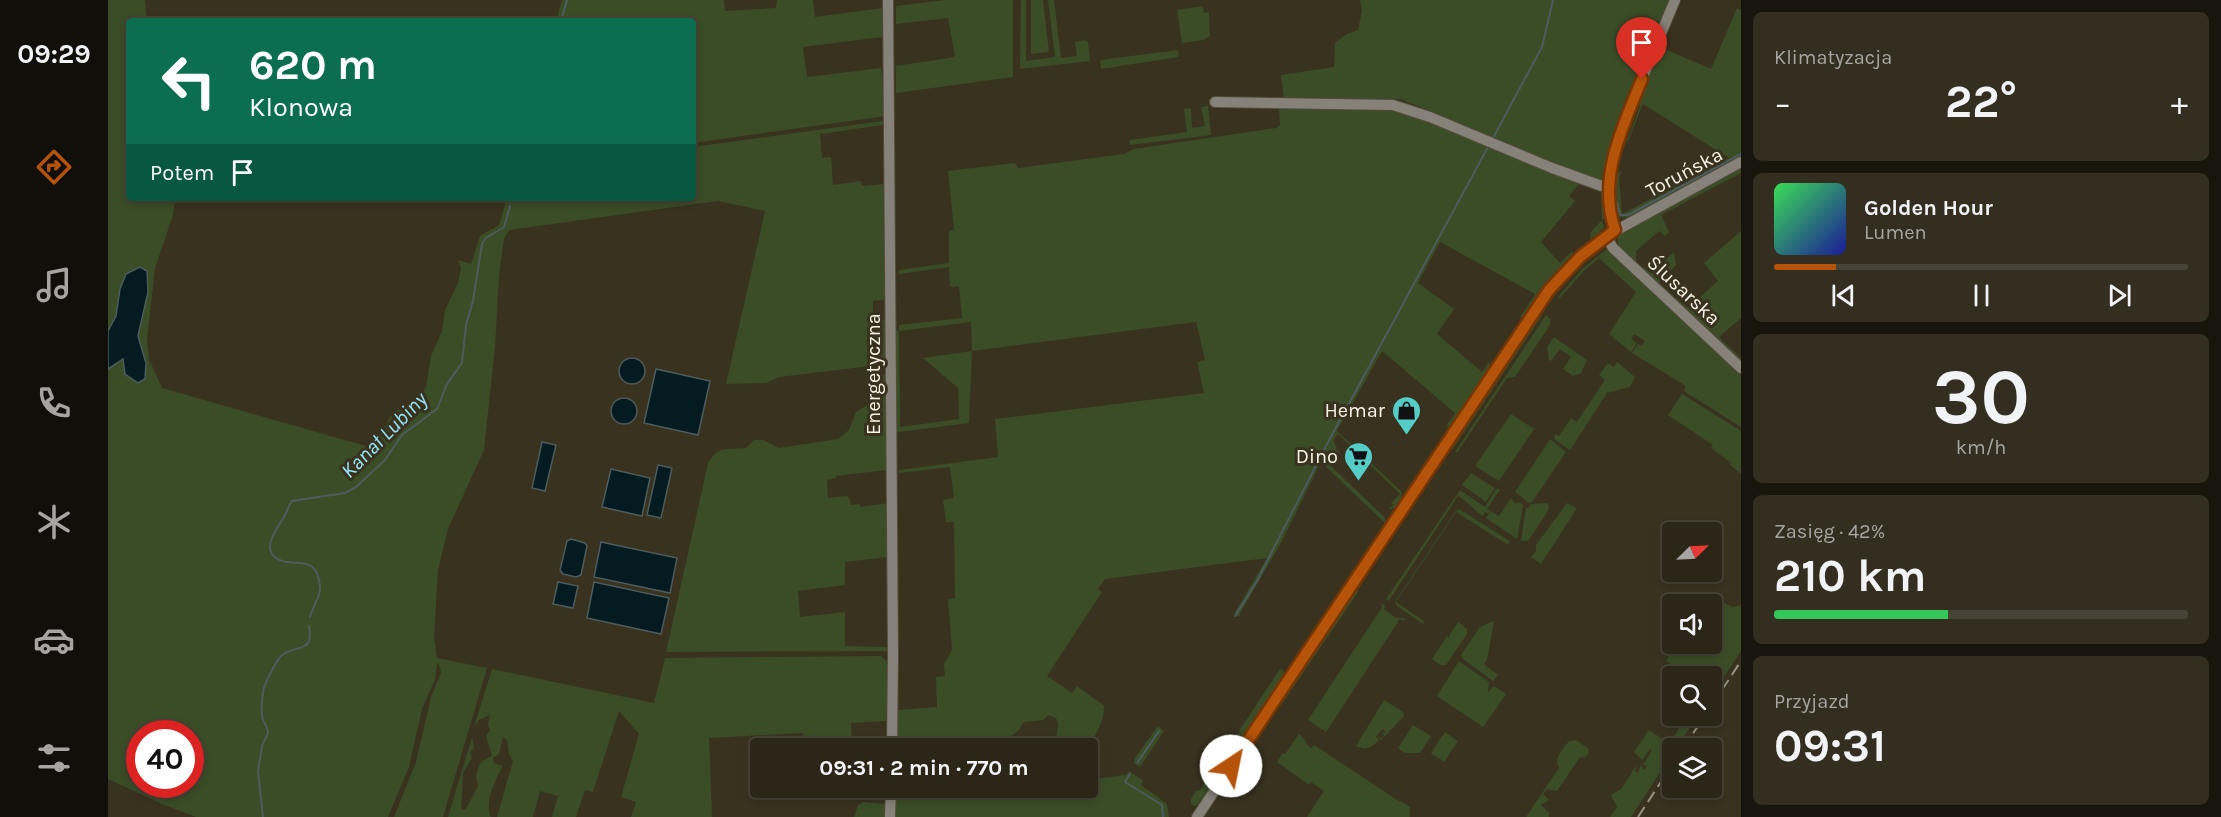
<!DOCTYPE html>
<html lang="pl">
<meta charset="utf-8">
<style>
body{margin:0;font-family:Karla,sans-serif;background:#332e20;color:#f1f3f6;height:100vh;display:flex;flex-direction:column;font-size:22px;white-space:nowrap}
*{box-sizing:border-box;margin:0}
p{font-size:20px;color:#a6a5a1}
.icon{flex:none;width:33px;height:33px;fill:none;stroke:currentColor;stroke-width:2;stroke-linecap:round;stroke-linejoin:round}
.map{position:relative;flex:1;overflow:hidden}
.details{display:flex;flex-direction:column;gap:12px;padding:12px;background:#18150d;width:480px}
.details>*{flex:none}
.banner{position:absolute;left:18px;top:18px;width:570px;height:183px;border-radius:6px;box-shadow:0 3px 9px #0003,0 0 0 2px #474336;background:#0b6e4f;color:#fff;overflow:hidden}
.needle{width:39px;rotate:66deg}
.controls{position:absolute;left:1554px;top:522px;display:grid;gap:12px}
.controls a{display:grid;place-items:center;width:60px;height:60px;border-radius:6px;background:#2b2617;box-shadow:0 3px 9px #0003,0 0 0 2px #474336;font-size:30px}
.speed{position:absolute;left:18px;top:720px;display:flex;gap:12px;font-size:30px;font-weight:700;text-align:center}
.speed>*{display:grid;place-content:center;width:78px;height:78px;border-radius:50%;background:#2b2617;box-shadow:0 3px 9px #0003,0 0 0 2px #474336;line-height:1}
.speed .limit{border:9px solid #d22;background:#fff;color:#111}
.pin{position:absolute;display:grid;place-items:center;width:51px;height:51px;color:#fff;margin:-62px -26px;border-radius:50% 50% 50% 0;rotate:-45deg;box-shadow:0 0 6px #0007}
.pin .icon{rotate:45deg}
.me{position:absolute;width:66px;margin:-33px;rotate:34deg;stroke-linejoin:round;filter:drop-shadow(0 0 4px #0008)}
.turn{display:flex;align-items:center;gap:21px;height:126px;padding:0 24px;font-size:27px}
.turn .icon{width:78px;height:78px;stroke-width:2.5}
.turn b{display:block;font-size:42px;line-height:51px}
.then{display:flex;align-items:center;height:57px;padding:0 24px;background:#0003;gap:12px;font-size:22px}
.big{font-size:45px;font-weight:700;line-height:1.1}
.details .tile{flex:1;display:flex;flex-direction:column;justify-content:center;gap:9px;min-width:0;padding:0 21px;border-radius:9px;background:#332e20}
.details .dial{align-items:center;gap:0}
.dial b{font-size:78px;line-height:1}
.song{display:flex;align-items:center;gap:18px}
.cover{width:72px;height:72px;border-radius:9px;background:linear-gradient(135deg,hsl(130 70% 55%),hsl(240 70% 35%))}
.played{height:6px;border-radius:3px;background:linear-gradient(90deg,#b45309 15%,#474336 15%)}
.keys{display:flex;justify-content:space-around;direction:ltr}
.heat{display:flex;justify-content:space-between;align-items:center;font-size:33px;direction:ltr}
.charge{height:9px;border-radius:4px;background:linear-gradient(90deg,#34c759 42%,#474336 0)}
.trip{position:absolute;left:642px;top:738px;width:348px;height:60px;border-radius:6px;background:#2b2617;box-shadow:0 3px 9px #0003,0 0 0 2px #474336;font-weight:700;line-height:60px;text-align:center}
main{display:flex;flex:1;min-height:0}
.dock{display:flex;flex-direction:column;width:108px;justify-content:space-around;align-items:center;background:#110f09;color:#a6a5a1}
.dock .icon{width:42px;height:42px}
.dock .active{color:#b45309}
.dock b{font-size:27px;color:#f1f3f6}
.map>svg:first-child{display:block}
.green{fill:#3a4d27;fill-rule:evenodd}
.water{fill:#041b21;stroke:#4d5c5c;stroke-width:1.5}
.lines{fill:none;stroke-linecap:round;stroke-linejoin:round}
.stream{stroke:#4d5c5c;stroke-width:2}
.minor-casing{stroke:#544d3b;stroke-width:12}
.minor{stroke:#878279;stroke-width:10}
.rail{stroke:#979282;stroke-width:2;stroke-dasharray:12 6;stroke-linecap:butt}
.route-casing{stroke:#753606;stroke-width:15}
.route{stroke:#b45309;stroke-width:10}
.labels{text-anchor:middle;stroke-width:6;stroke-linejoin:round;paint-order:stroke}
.street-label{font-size:20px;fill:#f7f3e7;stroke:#39321f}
.poi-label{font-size:20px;fill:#f7f3e7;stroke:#39321f;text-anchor:end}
.water-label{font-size:21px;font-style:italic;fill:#92e6fb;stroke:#39321f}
</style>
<main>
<nav class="dock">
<b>09:29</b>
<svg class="icon active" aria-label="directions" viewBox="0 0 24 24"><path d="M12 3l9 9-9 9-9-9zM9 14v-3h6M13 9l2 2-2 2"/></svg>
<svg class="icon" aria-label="music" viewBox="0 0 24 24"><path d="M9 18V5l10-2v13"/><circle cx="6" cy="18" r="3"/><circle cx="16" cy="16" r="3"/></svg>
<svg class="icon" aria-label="phone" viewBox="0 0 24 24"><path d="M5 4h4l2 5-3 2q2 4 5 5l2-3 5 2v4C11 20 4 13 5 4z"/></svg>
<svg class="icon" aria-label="climate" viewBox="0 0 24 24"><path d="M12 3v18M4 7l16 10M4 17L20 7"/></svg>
<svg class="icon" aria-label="car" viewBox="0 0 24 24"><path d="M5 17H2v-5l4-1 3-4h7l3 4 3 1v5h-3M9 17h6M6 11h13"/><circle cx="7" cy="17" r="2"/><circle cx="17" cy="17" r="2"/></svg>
<svg class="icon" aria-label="filters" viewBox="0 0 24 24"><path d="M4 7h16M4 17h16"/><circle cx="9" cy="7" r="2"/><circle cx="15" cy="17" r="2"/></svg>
</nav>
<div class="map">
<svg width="1633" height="817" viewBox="0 0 1633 817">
<rect width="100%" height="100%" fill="#39321f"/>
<path class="green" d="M0,0h37l2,21h-18v177h46l-2,17 -18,53 -8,72 2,19 13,29 211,60 18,-33 30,-21 5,-7 5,-31 11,-25 3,-21 13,-27 3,-14 -3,-9 13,4 9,-28 19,-11 8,-27h186v-51l190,-26 4,2v26l-3,1 -1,-25 -63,9 2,24 9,-1 2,28 28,-4 1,5 22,-2 2,112 -3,4 -10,1v19l15,-1v45l-109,13 -13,6 -40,1 39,-173 -47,-10 -209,29 -5,9 -5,37 -4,71 -11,103 -36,79 -10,41 -4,67 3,21 50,10 -44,149h-49l22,-55 15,-65 10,-24 -1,-6 -3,-4 -2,16 -13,30 -13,58 -21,50h-192l-34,-13 -54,-25v-410l15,-10 2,3v12l13,9 8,-20 -8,-27 7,-32 3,-25 -28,10 -4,27 -8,15zM32,734h50v50h-50z
M454,0h162l1,11 51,-3 1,-8h36l2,17 68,-9 -1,29 -79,10 4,30 74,-9 5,48 -193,27v-122h-137z
M837,0h68v77l-117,16v-27l59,-9 -7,-39 -52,6v-18z
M913,0h5v61l29,-4 -7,-57h6l7,58 16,-2 -2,-14 10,-2 3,2 2,19 -70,8z
M923,0h12l6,52 -18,2z
M1252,0h311c-24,56 -57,113 -64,174l-8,7 -5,-1 -193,-81h-117l-3,-24 53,-8 1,-24 12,-9 11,-4 4,-19z
M1095,6l1,7 5,-1 1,24 -7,4 -21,3 -5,-33z
M1629,8l4,2v148l-114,60 -9,-1 -3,-7 -1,-32 8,-8 -3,8 3,36 107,-56 -86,-54 -15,37 -5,-1 5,-2 12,-32 -2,-3 22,-56 51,22z
M1070,50l1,7 -78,12 -1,-9z
M1100,106l3,29 -81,10v-5l57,-8 -3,-23 7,-1 1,20 13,-2 -4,-19z
M1171,108l121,2 203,82 5,17 -2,8 -4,3 2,7 -7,9 -8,3 2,-4 -1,-2 12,-13 -1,-28 -22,-8 -10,12 6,5 -34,41 19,21 12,-12 2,4 -32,34 -20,29 -2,-1 15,-23 -95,-52 -22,41 36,26 -17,25 45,38 7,-10 1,6 -37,55 -8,5 10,-15 -73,-62 -45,80 65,61c-1,8 -2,17 -13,17l4,-4 -2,-2 9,-9 -62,-60 -5,6 4,8 -1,1 1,2 2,-1 -2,10 -6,6 49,47 5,5v5l-64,-61 -39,79 -44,76 -4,-3 33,-56 -162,21 -7,10 4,3 -55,84 25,17 5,-7 27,20c1,14 -9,32 -18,42 -12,0 -33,2 -29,-16 1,-6 2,-8 -1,-14l-8,-3 -4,5 -20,2 -6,9 -8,6 -3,11h-112l3,-38 39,-3 -1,-30 9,-1 -1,-12 8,-14 -4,-51 7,-1 -1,-76h-8l-3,-22 11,-2 -4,-31 -51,6v-3l99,-13 -3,-38 209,-26 -7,-31 8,-2 -9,-38 -224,29 -3,72 -70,9 -4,-1v-100h4v-6l63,-7 -3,-32 -9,1 -1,-20 -50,7v-4l50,-7v-32l5,-1 -6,-59 67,-8 3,5 106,-14 10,-5 142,-21 4,-3zM863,322l1,29 -49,7 35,30 1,31 -59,8 -1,-96z
M1633,168v5l-80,42 8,17 -4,4 -6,-5 -23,20v11l15,11 23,-21 2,13 -17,18 29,25 30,-27 -14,-18 37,-32v87l-22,19 22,21v6l-123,-118v-9l3,-5z
M1500,248l133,123v56l-57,-36 2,-5 -54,-33 6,-9 4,2 3,-5 -11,-7 -3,5 6,4 -6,9 -22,-18 27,-42 -37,-34 -16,14 -24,27 -1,-2 23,-27z
M1435,314l-91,136 -3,-2 89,-132z
M1438,315l4,4v6l-35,52 -8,1 -50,75 -2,-1z
M1446,337l33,23 -6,13 -8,3 -10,-7 8,-12 -11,-8 -9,12 -2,-1 -2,-13z
M1509,362l18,15 -5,10 -23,6 -37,57 -16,-11 1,-5 4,2 12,-18 6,4 28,-42 -6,-5 9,-12 6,4z
M780,372l-1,98 -51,6v2l-9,2 1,18 19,-2 3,3 1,6 9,-1v3l28,-4v54l-43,5v23l-47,6 2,26 45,-5v34l43,1 -1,4 -221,1 42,-189c10,-18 20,-13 38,-15l8,-8h9l16,8 59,-9 11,-9 7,-18 16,-10c1,-15 3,-22 16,-30z
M1574,394l59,37v43l-11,-9 1,-2 -20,-15 2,-3 -45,-30z
M1403,414l23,15 -35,52 -24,-15z
M1442,439l16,13 -34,50 -3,1 -14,-11z
M1363,473l24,15 -9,14 -24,-17z
M1389,488l3,2 -13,19 3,2 -2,3 -3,-2 -2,4c-10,-6 -15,-15 -25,-20l-68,103 -1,2 -3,-2 74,-109 25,17z
M1403,498l5,6 2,-2 5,3 -6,34 -31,-21 5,-7 8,5z
M1440,503l1,6 -21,32h-7l5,-33h2l3,-4z
M1459,503l10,5 -36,56 -10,-7 5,-6v-6z
M1351,509l51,32 -2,4 -52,-33 -60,90 28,19 -1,3 -26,-18 -2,-4 60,-90z
M1251,591l-78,114 2,-8 70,-105z
M1600,593l24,14 9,-2v46l-29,44v-19h-30l-5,-2 2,-5 -13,-8 11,-17 6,2 -2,-2h31v-40h-12z
M1273,603l4,3 -1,3 12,9h8l1,3 -5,-2 -74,113 -18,-12 74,-113z
M1386,621l-7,39 -3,4 14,11 -5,6 -30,-22 -2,-4 19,-28z
M1350,622l9,7v5l-21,31h-5l-9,-6 15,-23 3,3 -1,-3z
M773,656l8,8 -3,57 -35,2 1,25h-48l-1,-15 -94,5 3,79h-81l5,-15 -15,-5 18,-63 -20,-23 -26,81 -8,-2 -9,27h-24l6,-21 -18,-5 -7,26h-36l16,-56 -4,-6 -2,-15 -4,-3 -4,17 -6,4 1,5 9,3c-8,13 -19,37 -12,51h-43l24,-80 2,11 -4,4 2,6 -9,15 -2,37 5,-1 12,-23 -2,-10 3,-11 3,-4 10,-5 -6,-20 4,-6 -2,-5 2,-10 -11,5 -5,7 18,-58 162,34 11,-45z
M1351,661l30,21 -1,10 6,-6 12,8 -23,33 -46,-31z
M1172,669l3,1 1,7 -83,124 -5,5 -5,-1v-6l5,-8 4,-1z
M1276,700l19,12 1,4 -23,24 -3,-4 4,2 2,-3 -2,-2 4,-1 -3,-3 -7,7 3,4c-8,8 -12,11 -23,6z
M1579,716h11l-22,32h-4v6l-41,63h-21l7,-10 -6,-12 10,-6 17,-26 -3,8 3,2 3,-8 3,5 3,-4 -5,-2 3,-2 7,-12 -2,-1 -8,11 -8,-8 15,-22 20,14z
M1305,725l18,11 -11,17h-15l-7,-5z
M1050,726l6,5 -24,36 -6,-4v-4z
M1337,732l13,9 -14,21 -13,-9z
M1191,734c6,4 6,10 12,14l3,-3 86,57 1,-1 9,6v10h-103l17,-26 -13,-9 -2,3 -32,-23 6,-9 2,1z
M1468,740l12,8 1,5 -4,5 -5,-1 -23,34 -10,-2 -4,5 6,6 -8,5 8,8v4h-23l33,-49c-6,-9 4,-19 10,-27z
M1021,771l14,10 -2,4 26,19 2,13h-275l1,-29h93l2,6 46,-6h52v-8l38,-5z
M756,802l22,2v13h-32l4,-12z"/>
<path class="water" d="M32,267l7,4 1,21 -10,44 8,27 -1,16 -7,4 -13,-9 -2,-15 -15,10v-38l8,-15 4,-27 6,-15z
M511 371a13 13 0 1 1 26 0a13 13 0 1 1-26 0Z
M548,369l54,12 -12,54 -54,-12z
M503 411a13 13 0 1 1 26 0a13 13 0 1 1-26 0Z
M434,442l14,3 -11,46 -13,-3z
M550,465l14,3 -11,50 -14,-3z
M503,469l39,9 -8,38 -40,-9z
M463,539l14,4 2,3 -6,29 -5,2 -13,-3 -3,-4 7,-29z
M493,542l76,16 -7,35 -76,-16z
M450,582l20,4 -5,22 -20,-4z
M486,582l75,16 -8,36 -74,-16z"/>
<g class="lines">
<path class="stream" d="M453,21l6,-21
M1385,138l49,-91 11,-47
M1509,202l3,13h8l113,-61
M402,203l1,-5
M1127,616l22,-35 69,-135 162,-299
M202,617c2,-9 11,-21 10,-30 -3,-37 -28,-17 -44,-29 -16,-11 5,-34 10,-45 2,-4 3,-8 6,-12l53,-8 11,-6 29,-27 17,-25 35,-26 10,-25 15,-21 4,-38 7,-24 9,-57 4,-6 18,-11 6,-21
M1029,763l22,-32
M1022,774l-5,8 37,23 1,12
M155,817l-5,-46 4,-25 6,-13c0,-6 -3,-8 -5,-13 -2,-7 -1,-21 0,-28 1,-8 13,-31 19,-37 15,-11 32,-1 27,-29"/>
<defs>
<path id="minor" d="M780,0l5,654 -1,94
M1107,102l178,3 37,12 122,51 58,21
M1507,230l-5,-30 2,-41 21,-58 42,-101
M1498,236l7,12 128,120
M782,817l1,-29
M1089,817l352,-527 31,-33 26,-21 135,-74"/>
</defs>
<use href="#minor" class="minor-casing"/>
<use href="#minor" class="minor"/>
<path class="rail" d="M1604,705l29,-44
M1575,748l22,-32
M1530,817l34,-52"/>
</g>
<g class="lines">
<defs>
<path id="route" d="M1123,766l318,-476 31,-33 35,-27c-18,-52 8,-104 27,-151"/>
</defs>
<use href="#route" class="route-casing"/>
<use href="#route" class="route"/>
</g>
<defs>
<symbol id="shop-pin" viewBox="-11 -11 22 30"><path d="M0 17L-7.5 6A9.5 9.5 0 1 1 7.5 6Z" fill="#54cdc8" stroke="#39321f"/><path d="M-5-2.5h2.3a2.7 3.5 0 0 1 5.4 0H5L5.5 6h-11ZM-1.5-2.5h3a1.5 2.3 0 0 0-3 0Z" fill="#111"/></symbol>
<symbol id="supermarket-pin" viewBox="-11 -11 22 30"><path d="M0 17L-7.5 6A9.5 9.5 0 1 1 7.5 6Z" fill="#54cdc8" stroke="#39321f"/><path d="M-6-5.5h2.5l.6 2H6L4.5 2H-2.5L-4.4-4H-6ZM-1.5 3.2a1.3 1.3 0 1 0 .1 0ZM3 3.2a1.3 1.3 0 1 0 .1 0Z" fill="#111"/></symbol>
</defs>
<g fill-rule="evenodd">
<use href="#shop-pin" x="1282" y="394" width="33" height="45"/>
<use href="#supermarket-pin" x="1234" y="440" width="33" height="45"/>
</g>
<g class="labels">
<g class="street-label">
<text transform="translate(1576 172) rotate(-28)" y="7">Toruńska</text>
<text transform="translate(1576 290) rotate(43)" y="7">Ślusarska</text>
<text transform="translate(765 374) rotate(-90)" y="7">Energetyczna</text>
</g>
<g class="poi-label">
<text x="1277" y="417">Hemar</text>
<text x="1230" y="463">Dino</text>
</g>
<g class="water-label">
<text transform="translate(276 435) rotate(-45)" y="7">Kanał Lubiny</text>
</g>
</g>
</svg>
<div class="controls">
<a><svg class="needle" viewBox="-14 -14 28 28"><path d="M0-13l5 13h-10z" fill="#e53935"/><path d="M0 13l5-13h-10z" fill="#a6a5a1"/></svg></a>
<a><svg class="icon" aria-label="sound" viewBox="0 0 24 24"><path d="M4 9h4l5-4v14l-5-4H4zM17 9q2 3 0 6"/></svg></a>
<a><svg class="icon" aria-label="search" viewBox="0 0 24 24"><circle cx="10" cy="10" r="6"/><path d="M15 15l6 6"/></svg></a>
<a><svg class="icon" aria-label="layers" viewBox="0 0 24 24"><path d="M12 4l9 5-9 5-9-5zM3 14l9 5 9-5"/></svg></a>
</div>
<div class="speed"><div class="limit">40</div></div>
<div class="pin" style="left:1534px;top:79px;background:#d93025"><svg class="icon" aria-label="arrive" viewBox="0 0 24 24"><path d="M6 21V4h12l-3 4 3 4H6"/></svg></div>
<svg class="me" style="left:1123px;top:766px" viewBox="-20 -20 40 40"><circle r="19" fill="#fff"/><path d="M0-13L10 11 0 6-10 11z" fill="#b45309"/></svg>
<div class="trip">09:31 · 2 min · 770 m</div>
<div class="banner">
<div class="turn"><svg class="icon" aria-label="left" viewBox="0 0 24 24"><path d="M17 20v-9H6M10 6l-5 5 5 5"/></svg><div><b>620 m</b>Klonowa</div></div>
<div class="then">Potem<svg class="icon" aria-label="arrive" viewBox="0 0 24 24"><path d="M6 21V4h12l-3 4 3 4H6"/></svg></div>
</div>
</div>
<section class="details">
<div class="tile"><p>Klimatyzacja</p>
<div class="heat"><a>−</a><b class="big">22°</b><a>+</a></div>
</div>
<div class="tile">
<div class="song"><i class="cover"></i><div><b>Golden Hour</b><p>Lumen</p></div></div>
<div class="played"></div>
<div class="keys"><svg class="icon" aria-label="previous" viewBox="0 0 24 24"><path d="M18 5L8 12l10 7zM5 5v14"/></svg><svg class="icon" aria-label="pause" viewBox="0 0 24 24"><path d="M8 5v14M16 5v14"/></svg><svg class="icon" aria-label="next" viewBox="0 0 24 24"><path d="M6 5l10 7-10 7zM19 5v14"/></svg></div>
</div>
<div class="tile dial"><b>30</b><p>km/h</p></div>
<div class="tile"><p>Zasięg · 42%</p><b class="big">210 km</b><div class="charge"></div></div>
<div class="tile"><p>Przyjazd</p><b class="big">09:31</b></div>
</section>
</main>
